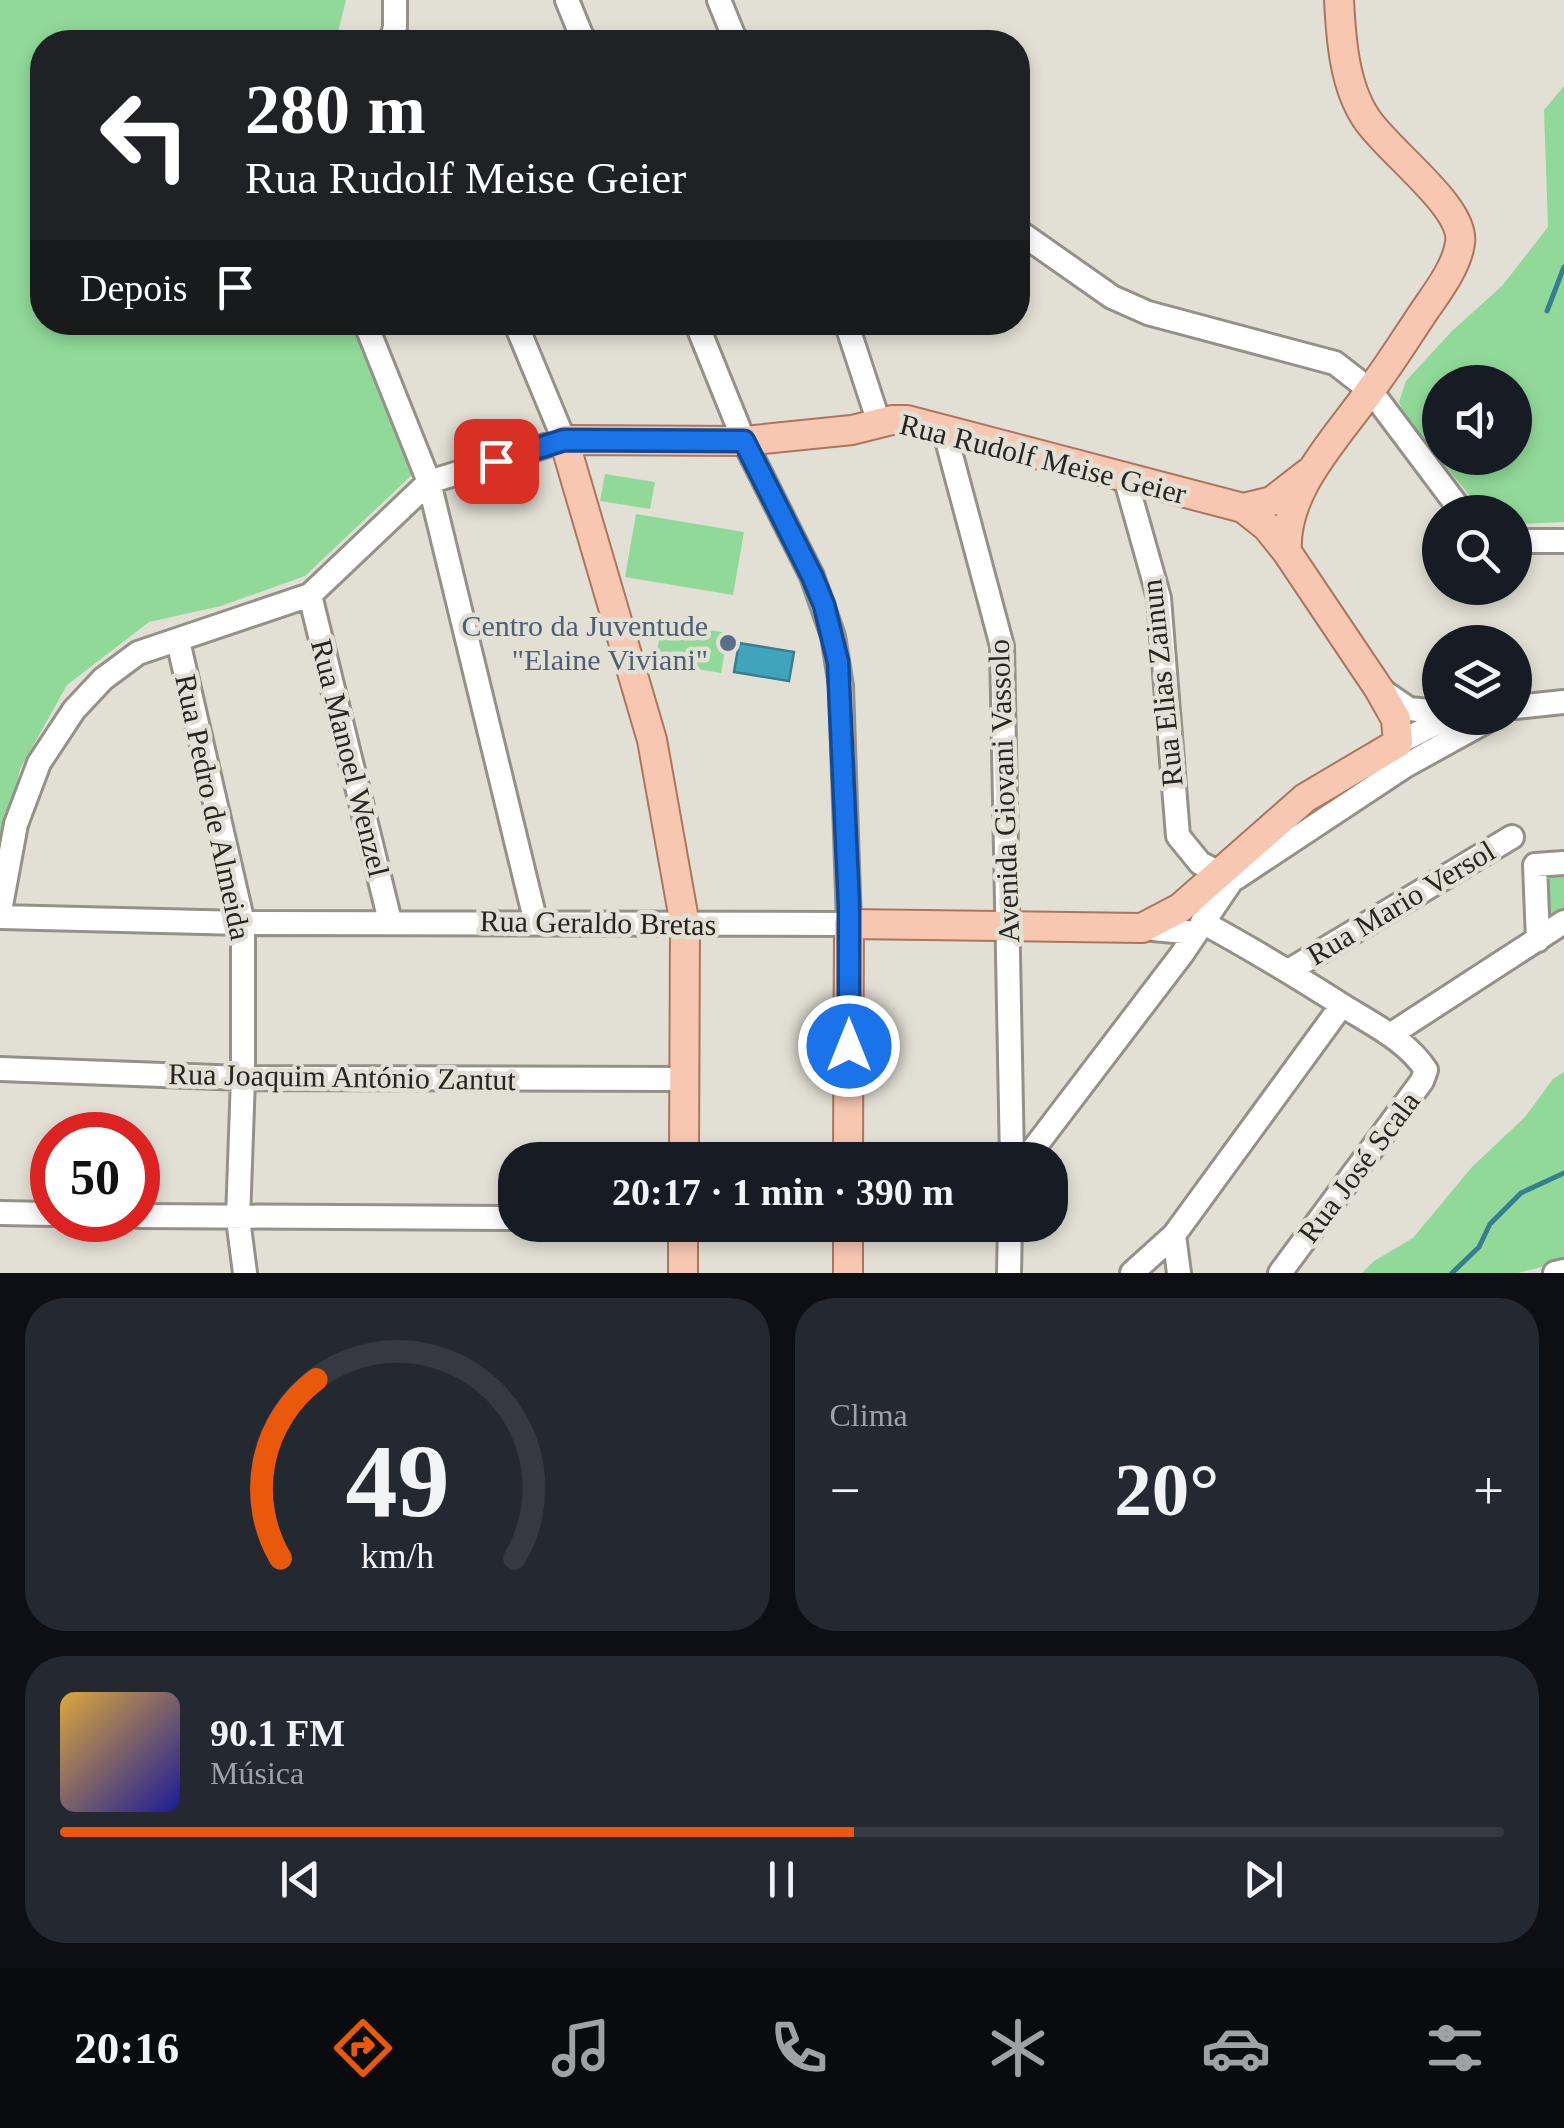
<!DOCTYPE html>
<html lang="pt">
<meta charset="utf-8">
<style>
body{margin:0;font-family:Georgia,serif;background:#242831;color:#f1f3f6;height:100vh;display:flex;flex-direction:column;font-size:38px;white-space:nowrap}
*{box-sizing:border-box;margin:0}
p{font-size:32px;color:#9ea1a6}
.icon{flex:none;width:55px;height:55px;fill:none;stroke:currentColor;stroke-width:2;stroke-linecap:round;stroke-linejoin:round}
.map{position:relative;height:1273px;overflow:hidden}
.panel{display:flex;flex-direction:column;gap:25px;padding:25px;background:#0d0f14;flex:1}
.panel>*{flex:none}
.banner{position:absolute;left:30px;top:30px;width:1000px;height:305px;border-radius:40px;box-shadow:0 5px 15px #0003;background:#202124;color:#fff;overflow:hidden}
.fabs{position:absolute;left:1422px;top:365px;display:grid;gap:20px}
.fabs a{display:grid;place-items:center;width:110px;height:110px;border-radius:50%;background:#171b24;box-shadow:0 5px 15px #0003;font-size:50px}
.speed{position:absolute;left:30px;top:1112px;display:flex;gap:20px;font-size:50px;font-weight:700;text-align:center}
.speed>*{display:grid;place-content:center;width:130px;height:130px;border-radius:50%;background:#171b24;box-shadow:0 5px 15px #0003;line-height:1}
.speed .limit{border:15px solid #d22;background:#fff;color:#111}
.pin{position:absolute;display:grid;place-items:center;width:85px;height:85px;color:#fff;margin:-42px;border-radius:20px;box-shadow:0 5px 15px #0006}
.me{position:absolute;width:110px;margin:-55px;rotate:0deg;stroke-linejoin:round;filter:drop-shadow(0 0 8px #0008)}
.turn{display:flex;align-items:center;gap:35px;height:210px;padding:0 50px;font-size:45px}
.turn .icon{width:130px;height:130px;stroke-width:2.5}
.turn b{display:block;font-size:70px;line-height:85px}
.then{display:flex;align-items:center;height:95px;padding:0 50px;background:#0003;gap:20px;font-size:38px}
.big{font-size:75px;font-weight:600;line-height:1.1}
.panel .tile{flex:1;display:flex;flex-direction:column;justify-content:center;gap:15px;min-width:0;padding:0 35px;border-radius:40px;background:#242831}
.panel .dial{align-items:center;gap:0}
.dial svg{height:260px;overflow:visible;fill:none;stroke:#363941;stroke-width:7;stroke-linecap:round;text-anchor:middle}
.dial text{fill:#f1f3f6;stroke:none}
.song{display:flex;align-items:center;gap:30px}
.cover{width:120px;height:120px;border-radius:15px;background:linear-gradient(135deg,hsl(40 70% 55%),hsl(240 70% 35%))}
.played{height:10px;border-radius:5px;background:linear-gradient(90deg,#ea580c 55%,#363941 55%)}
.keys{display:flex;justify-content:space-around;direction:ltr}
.heat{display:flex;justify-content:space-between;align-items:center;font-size:55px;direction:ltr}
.panel .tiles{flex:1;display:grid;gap:25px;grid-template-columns:1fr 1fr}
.tile:last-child{grid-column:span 2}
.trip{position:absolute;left:498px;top:1142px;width:570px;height:100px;border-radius:40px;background:#171b24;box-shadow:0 5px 15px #0003;font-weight:600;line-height:100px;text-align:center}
.tabs{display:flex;height:160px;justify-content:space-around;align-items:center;background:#090b0e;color:#9ea1a6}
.tabs .icon{width:70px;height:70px}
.tabs .on{color:#ea580c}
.tabs b{font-size:45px;color:#f1f3f6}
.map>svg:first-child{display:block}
.green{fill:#90d998;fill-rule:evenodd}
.water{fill:#40a4bc;stroke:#387e8e;stroke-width:2.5}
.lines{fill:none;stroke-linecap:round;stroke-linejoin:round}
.stream{stroke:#387e8e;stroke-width:5}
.minor-casing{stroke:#949188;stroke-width:28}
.major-casing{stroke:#aa765e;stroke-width:32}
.minor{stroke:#fff;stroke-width:22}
.major{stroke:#f7c7b2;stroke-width:28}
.route-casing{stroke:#114b97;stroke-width:25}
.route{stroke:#1a73e8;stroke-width:18}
.service-dot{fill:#5c6f8a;stroke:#e2dfd5;stroke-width:4}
.labels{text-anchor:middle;stroke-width:9;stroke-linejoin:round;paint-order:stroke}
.street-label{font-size:30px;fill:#262522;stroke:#e2dfd5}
.service-label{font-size:30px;fill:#4e5e75;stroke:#e2dfd5;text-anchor:end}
</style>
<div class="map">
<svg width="1564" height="1273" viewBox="0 0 1564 1273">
<rect width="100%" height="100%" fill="#e2dfd5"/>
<path class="green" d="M0,0h346l-10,40 2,2h-296v280l311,1 63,148 -111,105 -84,30 -72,16 -82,63 -47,84 -20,93z
M1564,86v436l-44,2 -5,-1v-11h-25l-14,-9 -69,-83 -8,-18 7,-21 46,-50 50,-45 46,-59 -4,-117zM1440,382h75v76h-75z
M605,474l50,8 -5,27 -50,-8z
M636,514l108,18 -11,63 -108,-18z
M662,622l66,11 -7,40 -66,-11z
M1564,867v45l-19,14 -2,-58z
M1564,1072v189l-46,12h-156l12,-12 39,-23 59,-71 53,-50 28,-38z"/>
<path class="water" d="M739,643l55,9 -5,29 -55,-9z"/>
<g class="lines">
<path class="stream" d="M1547,311l17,-44
M1452,1273l27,-26 11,-23 31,-31 43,-20"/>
<defs>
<path id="minor" d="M567,0l17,42
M719,0l17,42
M391,42l4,-15v-27
M1018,231l94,66 36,16 187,50 36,28 91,121
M365,322l64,160 107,441
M846,322l33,101
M944,429l58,217 10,514
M1125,477l34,121 19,238 22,27 19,10
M1515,541h49
M310,595l80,326
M178,641l65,282v155l-5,141 7,54
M1380,689l29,20 31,3
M1515,707l49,-5
M1398,743l49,-25
M1236,878l169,-112 87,-48
M0,911l16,-87 23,-61 35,-53 29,-31 35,-26 172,-58 119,-113 135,-42 -49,-118
M0,917l243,6 606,1 -8,-238 -8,-50 -21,-60 -68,-135 -48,-119
M1202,922c50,27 96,55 143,85 29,18 62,34 81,63l-4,11 -142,192
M1142,928l54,5
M1538,940l-3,-75 29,-2
M1290,970l222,-133
M1390,1035l174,-113
M0,1069l243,9 442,1
M1025,1160l157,-206 63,-93
M0,1213l52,1
M138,1216l377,2
M1174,1235l5,38
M1009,1273l1,-48
M1132,1273l42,-38 168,-230
M1555,1273l9,-2"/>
<path id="major" d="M1243,508l29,-7 36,-28
M1287,552c-4,-61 50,-114 82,-160 20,-26 37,-54 56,-82 13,-19 32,-44 35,-67 6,-36 -74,-93 -94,-125 -22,-33 -25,-80 -27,-118
M684,1160l1,-235 -33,-185 -88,-300 180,1 108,-11 40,-10h15l336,88 24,19 20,25 92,137 17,30 2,24 -93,55 -125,110 -38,20 -293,-4 -1,236
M683,1225v48
M848,1273v-48"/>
</defs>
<use href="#minor" class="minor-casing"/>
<use href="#major" class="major-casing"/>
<use href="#minor" class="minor"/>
<use href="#major" class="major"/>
</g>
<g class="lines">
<defs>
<path id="route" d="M496,461l68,-21 180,1 68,135 12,29 14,57 11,244v140"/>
</defs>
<use href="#route" class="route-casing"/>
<use href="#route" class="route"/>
</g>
<circle class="service-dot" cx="728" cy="643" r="10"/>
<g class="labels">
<g class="street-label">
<text transform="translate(1043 459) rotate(14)" y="10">Rua Rudolf Meise Geier</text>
<text transform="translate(1162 683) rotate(-96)" y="10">Rua Elias Zainun</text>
<text transform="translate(350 758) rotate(76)" y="10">Rua Manoel Wenzel</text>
<text transform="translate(1004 791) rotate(-92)" y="10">Avenida Giovani Vassolo</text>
<text transform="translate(213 807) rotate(78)" y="10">Rua Pedro de Almeida</text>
<text transform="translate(1401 903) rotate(-31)" y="10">Rua Mario Versol</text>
<text transform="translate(598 923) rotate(1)" y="10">Rua Geraldo Bretas</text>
<text transform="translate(342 1077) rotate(1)" y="10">Rua Joaquim António Zantut</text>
<text transform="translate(1359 1167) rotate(-53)" y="10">Rua José Scala</text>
</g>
<g class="service-label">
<text x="708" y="636">Centro da Juventude<tspan x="708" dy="34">"Elaine Viviani"</tspan></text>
</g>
</g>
</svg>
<div class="fabs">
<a><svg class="icon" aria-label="sound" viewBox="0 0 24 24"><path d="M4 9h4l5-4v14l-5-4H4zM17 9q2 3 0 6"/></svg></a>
<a><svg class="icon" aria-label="search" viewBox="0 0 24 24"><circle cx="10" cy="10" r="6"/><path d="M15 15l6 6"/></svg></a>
<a><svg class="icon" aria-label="layers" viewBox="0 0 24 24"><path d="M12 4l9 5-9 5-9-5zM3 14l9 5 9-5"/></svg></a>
</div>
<div class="speed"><div class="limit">50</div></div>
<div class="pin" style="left:496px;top:461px;background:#d93025"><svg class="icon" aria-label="arrive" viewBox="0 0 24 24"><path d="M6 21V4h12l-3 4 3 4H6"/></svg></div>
<svg class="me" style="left:849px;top:1046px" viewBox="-20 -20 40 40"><circle r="17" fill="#1a73e8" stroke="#fff" stroke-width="3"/><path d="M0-11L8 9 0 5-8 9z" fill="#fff"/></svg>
<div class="trip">20:17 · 1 min · 390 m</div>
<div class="banner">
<div class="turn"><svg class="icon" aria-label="left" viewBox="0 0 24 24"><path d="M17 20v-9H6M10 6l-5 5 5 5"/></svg><div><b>280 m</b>Rua Rudolf Meise Geier</div></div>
<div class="then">Depois<svg class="icon" aria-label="arrive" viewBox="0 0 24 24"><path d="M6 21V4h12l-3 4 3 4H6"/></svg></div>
</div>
</div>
<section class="panel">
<div class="tiles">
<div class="tile dial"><svg viewBox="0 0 100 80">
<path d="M14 69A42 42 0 1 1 86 69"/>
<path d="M14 69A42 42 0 0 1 25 14" stroke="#ea580c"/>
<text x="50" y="56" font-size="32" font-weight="700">49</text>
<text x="50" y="72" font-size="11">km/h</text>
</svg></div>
<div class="tile"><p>Clima</p>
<div class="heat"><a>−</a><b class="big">20°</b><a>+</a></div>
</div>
<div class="tile">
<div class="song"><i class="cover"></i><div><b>90.1 FM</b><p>Música</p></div></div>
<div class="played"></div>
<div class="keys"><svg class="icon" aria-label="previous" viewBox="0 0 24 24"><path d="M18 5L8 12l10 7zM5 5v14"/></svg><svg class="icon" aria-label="pause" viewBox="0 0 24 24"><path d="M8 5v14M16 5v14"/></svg><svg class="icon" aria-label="next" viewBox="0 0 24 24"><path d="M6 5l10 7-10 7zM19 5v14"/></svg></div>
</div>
</div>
</section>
<nav class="tabs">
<b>20:16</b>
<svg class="icon on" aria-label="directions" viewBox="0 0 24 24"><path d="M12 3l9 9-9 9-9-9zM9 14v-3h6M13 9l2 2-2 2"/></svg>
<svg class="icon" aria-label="music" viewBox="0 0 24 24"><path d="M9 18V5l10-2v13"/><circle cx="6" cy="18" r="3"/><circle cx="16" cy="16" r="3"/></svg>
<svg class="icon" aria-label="phone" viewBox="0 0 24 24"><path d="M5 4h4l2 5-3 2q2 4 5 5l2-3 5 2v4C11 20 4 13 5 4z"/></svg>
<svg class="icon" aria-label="climate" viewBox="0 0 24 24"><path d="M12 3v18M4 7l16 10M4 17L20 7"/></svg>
<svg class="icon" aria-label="car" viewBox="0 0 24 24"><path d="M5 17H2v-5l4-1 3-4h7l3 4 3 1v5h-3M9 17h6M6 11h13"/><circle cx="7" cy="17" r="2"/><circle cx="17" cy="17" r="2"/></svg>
<svg class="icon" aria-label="filters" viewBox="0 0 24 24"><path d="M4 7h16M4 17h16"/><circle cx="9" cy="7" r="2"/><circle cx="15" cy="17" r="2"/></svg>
</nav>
